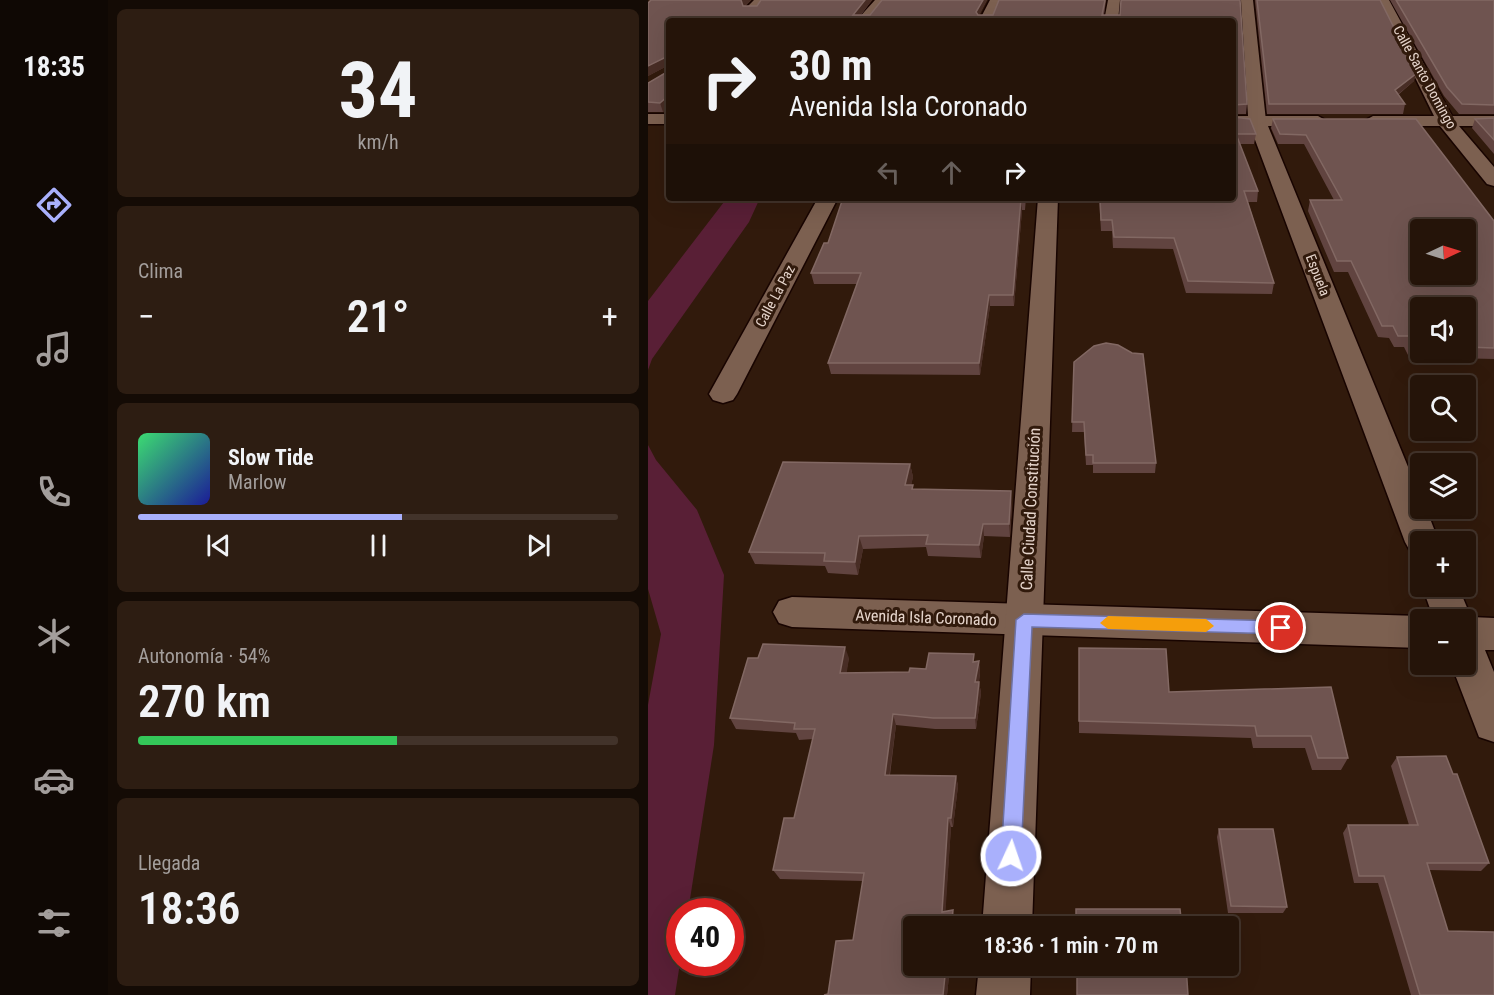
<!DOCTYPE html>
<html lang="es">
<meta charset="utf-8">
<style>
body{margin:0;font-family:"Roboto Condensed",sans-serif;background:#2d1d12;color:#f1f3f6;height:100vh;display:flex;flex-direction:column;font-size:22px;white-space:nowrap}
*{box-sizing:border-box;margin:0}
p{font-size:20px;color:#a39e9c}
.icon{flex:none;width:33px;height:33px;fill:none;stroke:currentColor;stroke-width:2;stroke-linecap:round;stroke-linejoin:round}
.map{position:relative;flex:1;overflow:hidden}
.drawer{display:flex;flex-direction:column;gap:9px;padding:9px;background:#140b05;width:540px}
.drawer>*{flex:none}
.banner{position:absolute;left:18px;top:18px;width:570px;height:183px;border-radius:6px;box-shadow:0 6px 24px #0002,0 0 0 2px #42332a;background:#251409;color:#f1f3f6;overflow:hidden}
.needle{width:39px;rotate:86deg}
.controls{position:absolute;left:762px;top:219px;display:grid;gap:12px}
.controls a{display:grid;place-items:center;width:66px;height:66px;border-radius:6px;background:#251409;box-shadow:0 6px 24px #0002,0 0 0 2px #42332a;font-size:30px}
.speed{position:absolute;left:18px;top:898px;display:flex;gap:12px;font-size:30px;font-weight:700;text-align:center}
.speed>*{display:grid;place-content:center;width:78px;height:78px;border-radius:50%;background:#251409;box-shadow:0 6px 24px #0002,0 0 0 2px #42332a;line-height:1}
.speed .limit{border:9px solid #d22;background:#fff;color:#111}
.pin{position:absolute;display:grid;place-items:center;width:51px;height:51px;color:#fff;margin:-26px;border:3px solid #fff;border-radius:50%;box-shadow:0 2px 6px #0007}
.me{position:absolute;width:66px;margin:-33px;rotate:3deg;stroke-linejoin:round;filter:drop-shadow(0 0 4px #0008)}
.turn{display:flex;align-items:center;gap:21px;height:126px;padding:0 24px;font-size:27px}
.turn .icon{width:78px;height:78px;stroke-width:2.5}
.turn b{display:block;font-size:42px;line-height:51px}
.lanes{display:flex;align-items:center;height:57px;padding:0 24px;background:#0003;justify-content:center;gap:30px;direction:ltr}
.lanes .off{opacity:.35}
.big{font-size:45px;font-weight:600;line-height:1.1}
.drawer .tile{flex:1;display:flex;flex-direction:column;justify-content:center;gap:9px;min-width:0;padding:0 21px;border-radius:9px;background:#2d1d12}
.drawer .dial{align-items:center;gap:0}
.dial b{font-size:78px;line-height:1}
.song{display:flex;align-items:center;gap:18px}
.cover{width:72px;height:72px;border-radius:9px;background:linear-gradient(135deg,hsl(140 70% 55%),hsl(240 70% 35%))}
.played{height:6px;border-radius:3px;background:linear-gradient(90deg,#a9b0fc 55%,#42332a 55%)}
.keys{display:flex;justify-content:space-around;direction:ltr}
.heat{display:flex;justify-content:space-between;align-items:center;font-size:33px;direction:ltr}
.charge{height:9px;border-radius:4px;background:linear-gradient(90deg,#34c759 54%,#42332a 0)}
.trip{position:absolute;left:255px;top:916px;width:336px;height:60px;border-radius:6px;background:#251409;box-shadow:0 6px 24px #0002,0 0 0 2px #42332a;font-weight:600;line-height:60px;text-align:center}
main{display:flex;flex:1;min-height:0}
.dock{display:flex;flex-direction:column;width:108px;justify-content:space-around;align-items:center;background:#0f0804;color:#a39e9c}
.dock .icon{width:42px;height:42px}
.dock .active{color:#a9b0fc}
.dock b{font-size:27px;color:#f1f3f6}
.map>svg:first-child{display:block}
.water{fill:#591f36}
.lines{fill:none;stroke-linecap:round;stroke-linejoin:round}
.street-casing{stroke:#180400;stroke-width:3}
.secondary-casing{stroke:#180400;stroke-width:3}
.street{fill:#7c6050;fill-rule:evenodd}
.secondary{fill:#7c6050;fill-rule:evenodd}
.wall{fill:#614440;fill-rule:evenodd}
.shaded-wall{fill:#482d25}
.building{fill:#6f5450;stroke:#826863;stroke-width:1.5;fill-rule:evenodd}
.route{fill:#a9b0fc;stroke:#6e72a4;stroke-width:1.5}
.slow{fill:#f59e0b}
.labels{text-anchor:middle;stroke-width:6;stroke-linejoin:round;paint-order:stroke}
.far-street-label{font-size:14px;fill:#e6d5cc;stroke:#311a0c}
.street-label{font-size:16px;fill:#e6d5cc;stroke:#311a0c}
</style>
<main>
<nav class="dock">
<b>18:35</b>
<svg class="icon active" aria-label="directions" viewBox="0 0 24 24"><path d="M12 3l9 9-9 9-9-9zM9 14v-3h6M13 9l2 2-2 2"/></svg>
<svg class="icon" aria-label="music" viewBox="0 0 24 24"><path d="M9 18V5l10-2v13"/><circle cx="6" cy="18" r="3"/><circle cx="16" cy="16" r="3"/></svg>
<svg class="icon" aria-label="phone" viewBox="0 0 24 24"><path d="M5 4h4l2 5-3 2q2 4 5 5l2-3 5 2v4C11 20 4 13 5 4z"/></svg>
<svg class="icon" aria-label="climate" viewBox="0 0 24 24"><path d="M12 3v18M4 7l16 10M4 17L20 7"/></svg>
<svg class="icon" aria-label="car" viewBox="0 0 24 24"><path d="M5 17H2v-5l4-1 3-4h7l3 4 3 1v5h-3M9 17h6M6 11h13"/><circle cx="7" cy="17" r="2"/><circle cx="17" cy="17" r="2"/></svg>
<svg class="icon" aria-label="filters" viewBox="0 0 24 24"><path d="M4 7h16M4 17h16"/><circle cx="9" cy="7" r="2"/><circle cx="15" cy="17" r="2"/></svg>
</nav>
<section class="drawer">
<div class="tile dial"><b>34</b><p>km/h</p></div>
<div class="tile"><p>Clima</p>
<div class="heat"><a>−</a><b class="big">21°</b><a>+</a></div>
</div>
<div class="tile">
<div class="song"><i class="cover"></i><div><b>Slow Tide</b><p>Marlow</p></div></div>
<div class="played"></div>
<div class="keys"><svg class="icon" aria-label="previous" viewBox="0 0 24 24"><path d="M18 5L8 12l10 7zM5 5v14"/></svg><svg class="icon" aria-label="pause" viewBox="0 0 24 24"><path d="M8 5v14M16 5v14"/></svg><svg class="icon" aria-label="next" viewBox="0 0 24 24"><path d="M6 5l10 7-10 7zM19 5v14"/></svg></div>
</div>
<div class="tile"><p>Autonomía · 54%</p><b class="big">270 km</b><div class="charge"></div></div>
<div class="tile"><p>Llegada</p><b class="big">18:36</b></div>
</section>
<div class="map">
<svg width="846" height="995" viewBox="0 0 846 995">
<rect width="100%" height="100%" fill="#311a0c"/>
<path class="water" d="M79,198h33l-11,24 -97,137 -4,11v-69z
M0,445l8,15 41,50 27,65 -10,170 -26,167h-8v51l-5,32h-27v-290l13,-71 -13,-45z"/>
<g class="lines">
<defs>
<path id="street" d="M106,0h14l-11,12h-10l-2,-3z
M227,0h13l-18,21h-14z
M342,0h12l-9,21h-14z
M460,0h12l-2,21h-14z
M729,0h12l63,116h42v10h-35l35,41v19l-7,-2 -47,-58h-67l-9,-5 9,-5h61z
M0,114h21v10h-21z
M609,116h61l9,5 -9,5h-50l152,370v12h6l13,34h-19v13l-10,-4 -5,-9 -157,-421z
M170,198h20l-101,196 -4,6 -10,3 -10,-3 -4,-6z
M774,586h36l13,31 23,1v32h-9l9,22v70l-15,-5 -28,-73h15v-44h-32z
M144,597l628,19 10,4h-10v28l-628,-21 -13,-4 -6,-11 6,-11z"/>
<path id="secondary" d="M593,0h12l13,121 -9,5h-24v-10h15z
M390,198h20l-26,729h-50z
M331,966h52l-1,29h-54z"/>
</defs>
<use href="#street" class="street-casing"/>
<use href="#secondary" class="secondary-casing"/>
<use href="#street" class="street"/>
<use href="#secondary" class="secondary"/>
</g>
<path class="wall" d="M3,0h100l-6,6h12l4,-6h111l-11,15h9l12,-15h105l-8,15h14l6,-15h107l-2,15h16l1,-15h119l7,104 -1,10h-13v-93h-564v85l-6,6h-15v-29l19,-11v-6l-19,10v-73z
M607,0h125l34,81 -16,14 7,9 -2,10h-136z
M742,0h104v114h-35l-15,-18z
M585,117l23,17 -2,10h-14l18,47 -1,11h-9l26,81 -2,11 -86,-1 -13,-44 -60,-1 -1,-17h-11l-2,-33h134z
M846,118v36l-22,-26 3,-9z
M625,119l221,102v138l-85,-2 -5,-10h-10l-5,-9 -11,-1 -30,-65h-14l-26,-61 2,-11h24l-30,-56h-26l-7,-16zM772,308h46v44h-46z
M195,198h183l-1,12h-3l-8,96h-24l-10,69 -149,-1 -3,-11 29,-79h-43l-3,-11 17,-30z
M426,362l82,101 -1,10h-62v-8h-7l-2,-33h-12z
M262,464l3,13 -2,8 2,4 99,15 -2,33 -26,-1 -3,22 -53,-2 -2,-9 -63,2 -5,26 -30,-2 -3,-7 -70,-2 -6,-12z
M431,648l90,44 162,-5 17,71 -7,12h-29l-7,-22h-52l-2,-10 -172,-5z
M201,658l-3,15 63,-1 17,-3 53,-8 1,12 -1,9 2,11 -5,36h-41l-39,-4 -6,50 66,1 2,10 -5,41h-2l-6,84 10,7 -41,48h36l-3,29h-123l4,-1 25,-54 10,-59 -83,-2 -7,-9 21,-52 19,-79 -14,1 -3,-7 -60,-4 -6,-11z
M749,757l92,106 -8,8 -52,-1 19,61 46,64h-83l-33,-112h-24l-11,-50 5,-8h61l-18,-59z
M571,829l68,78 -4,6h-55l-11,-76z"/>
<path class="shaded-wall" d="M93,0h10l-8,7z
M217,0h7l-16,21 -3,-6z
M335,0h4l-10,20 -1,-8z
M20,56l1,9 -21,11v-10z
M769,73l-3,8 -22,18 3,-9z
M21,95v11l-6,6 -3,-9z
M373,199l1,11 -8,96 -1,-11z
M341,295l1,11 -10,69 -1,-12z
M262,464l3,13 -5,21 -3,-13z
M363,491l1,13 -2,33 -1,-13z
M335,524l1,12 -3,22 -2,-13z
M211,536l4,13 -5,26 -3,-13z
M197,647l4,11 -4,26 -5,-11z
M331,661l1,12 -3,20 -2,-11z
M331,682l2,11 -5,36 -1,-11z
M245,714l3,11 -8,60 -3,-10z
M308,776l2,10 -5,41 -2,-9z
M300,818l3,9 -6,93 -3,-8z
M305,910l2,8 -1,9h-3z
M298,966h4l-3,29h-4z"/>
<path class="building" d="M3,0h90l2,6h14l4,-6h104l-12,15h17l12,-15h101l-7,12 2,3h15l6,-15h106l-3,15h18l1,-15h119l7,104 -14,1v-84h-564v74l-9,8 -12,-1v-19l19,-11 1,-16 -20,10v-63z
M609,0h123l37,73 -22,17 10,14h-136z
M748,0h98v105l-32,-1 -15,-17z
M585,117l17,2 6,15h-20l22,57h-14l30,92 -86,-2 -14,-43 -60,-1 -2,-17h-11l-1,-22h133z
M846,118v22l-19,-21z
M625,119h143l78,102v127l-28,-1v-39h-46v38l-7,-1 -4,-9h-11l-5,-10h-11l-31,-65h-14l-27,-61h32l-36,-65 -26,-1zM772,230h46v44h-46z
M195,198h181v1h-3l-8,96h-24l-10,68h-151l33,-90h-50l13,-30h4z
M458,343l12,2 14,8 11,1 13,109h-63v-8h-7l-2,-33h-12l2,-60 20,-16z
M135,462l127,2 -5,21h8l-1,4 99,2 -2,33h-26l-4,21 -53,-1 2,-9 -69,1 -4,26 -31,-1 1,-8 -76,-1z
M115,644l82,3 -5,26 69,-1 1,-4 16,1 3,-16 45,1 -1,8 6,-1 -4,21h4l-4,36h-42l-40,-4 -8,61 71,1 -5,42h-3l-6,94 11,-2 -2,17h-37v39h32l-3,29h-119l4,-1 8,-53 17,-1 11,-67 -91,-3 11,-52h10l21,-89h-21l1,-6 -65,-5 18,-60h10z
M431,648l87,1 3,43 162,-5 17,71h-30l-7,-22h-54l-2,-10 -176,-5z
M798,756l7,18h4l32,89h-62l21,68 46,1v63h-74l-36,-119h-25l-11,-51h70l-21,-68z
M571,829h54l14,78 -56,-1z
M428,909h104l2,18h-106z
M429,966h109l2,29h-111z"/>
<path class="route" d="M376,614l257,7 7,7 -7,6 -249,-7 -11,229 -3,7 -7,3 -7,-3 -3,-7 15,-236z"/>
<path class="slow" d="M460,616l98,3 8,7 -8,6 -98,-3 -8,-6z"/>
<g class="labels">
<g class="far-street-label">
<text transform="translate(777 77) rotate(61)" y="5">Calle Santo Domingo</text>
<text transform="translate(670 275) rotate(69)" y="5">Espuela</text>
<text transform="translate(127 296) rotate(-62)" y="5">Calle La Paz</text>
</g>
<g class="street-label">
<text transform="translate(382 509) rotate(-87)" y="6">Calle Ciudad Constitución</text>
<text transform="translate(278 617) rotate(2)" y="6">Avenida Isla Coronado</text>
</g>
</g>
</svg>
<div class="controls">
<a><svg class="needle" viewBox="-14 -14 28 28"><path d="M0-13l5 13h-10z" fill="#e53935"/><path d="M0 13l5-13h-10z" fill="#a39e9c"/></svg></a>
<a><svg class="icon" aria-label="sound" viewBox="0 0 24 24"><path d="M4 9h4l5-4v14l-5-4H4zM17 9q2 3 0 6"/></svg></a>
<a><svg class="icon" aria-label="search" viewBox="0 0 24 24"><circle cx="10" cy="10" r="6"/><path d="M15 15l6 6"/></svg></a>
<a><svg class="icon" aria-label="layers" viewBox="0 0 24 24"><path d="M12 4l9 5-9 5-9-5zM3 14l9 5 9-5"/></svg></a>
<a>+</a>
<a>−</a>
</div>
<div class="speed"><div class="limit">40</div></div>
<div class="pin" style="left:633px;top:628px;background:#d93025"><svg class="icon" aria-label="arrive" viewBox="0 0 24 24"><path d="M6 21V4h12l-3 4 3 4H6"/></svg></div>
<svg class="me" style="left:363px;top:856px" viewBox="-20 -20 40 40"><circle r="17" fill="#a9b0fc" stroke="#fff" stroke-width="3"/><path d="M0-11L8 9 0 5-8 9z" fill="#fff"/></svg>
<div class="trip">18:36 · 1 min · 70 m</div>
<div class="banner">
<div class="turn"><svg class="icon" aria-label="right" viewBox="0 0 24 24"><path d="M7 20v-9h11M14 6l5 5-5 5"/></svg><div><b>30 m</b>Avenida Isla Coronado</div></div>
<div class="lanes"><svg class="icon off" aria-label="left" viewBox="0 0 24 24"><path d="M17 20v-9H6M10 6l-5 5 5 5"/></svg><svg class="icon off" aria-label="ahead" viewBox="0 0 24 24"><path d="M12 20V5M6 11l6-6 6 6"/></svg><svg class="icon" aria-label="right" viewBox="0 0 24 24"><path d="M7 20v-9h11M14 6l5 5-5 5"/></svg></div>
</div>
</div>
</main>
